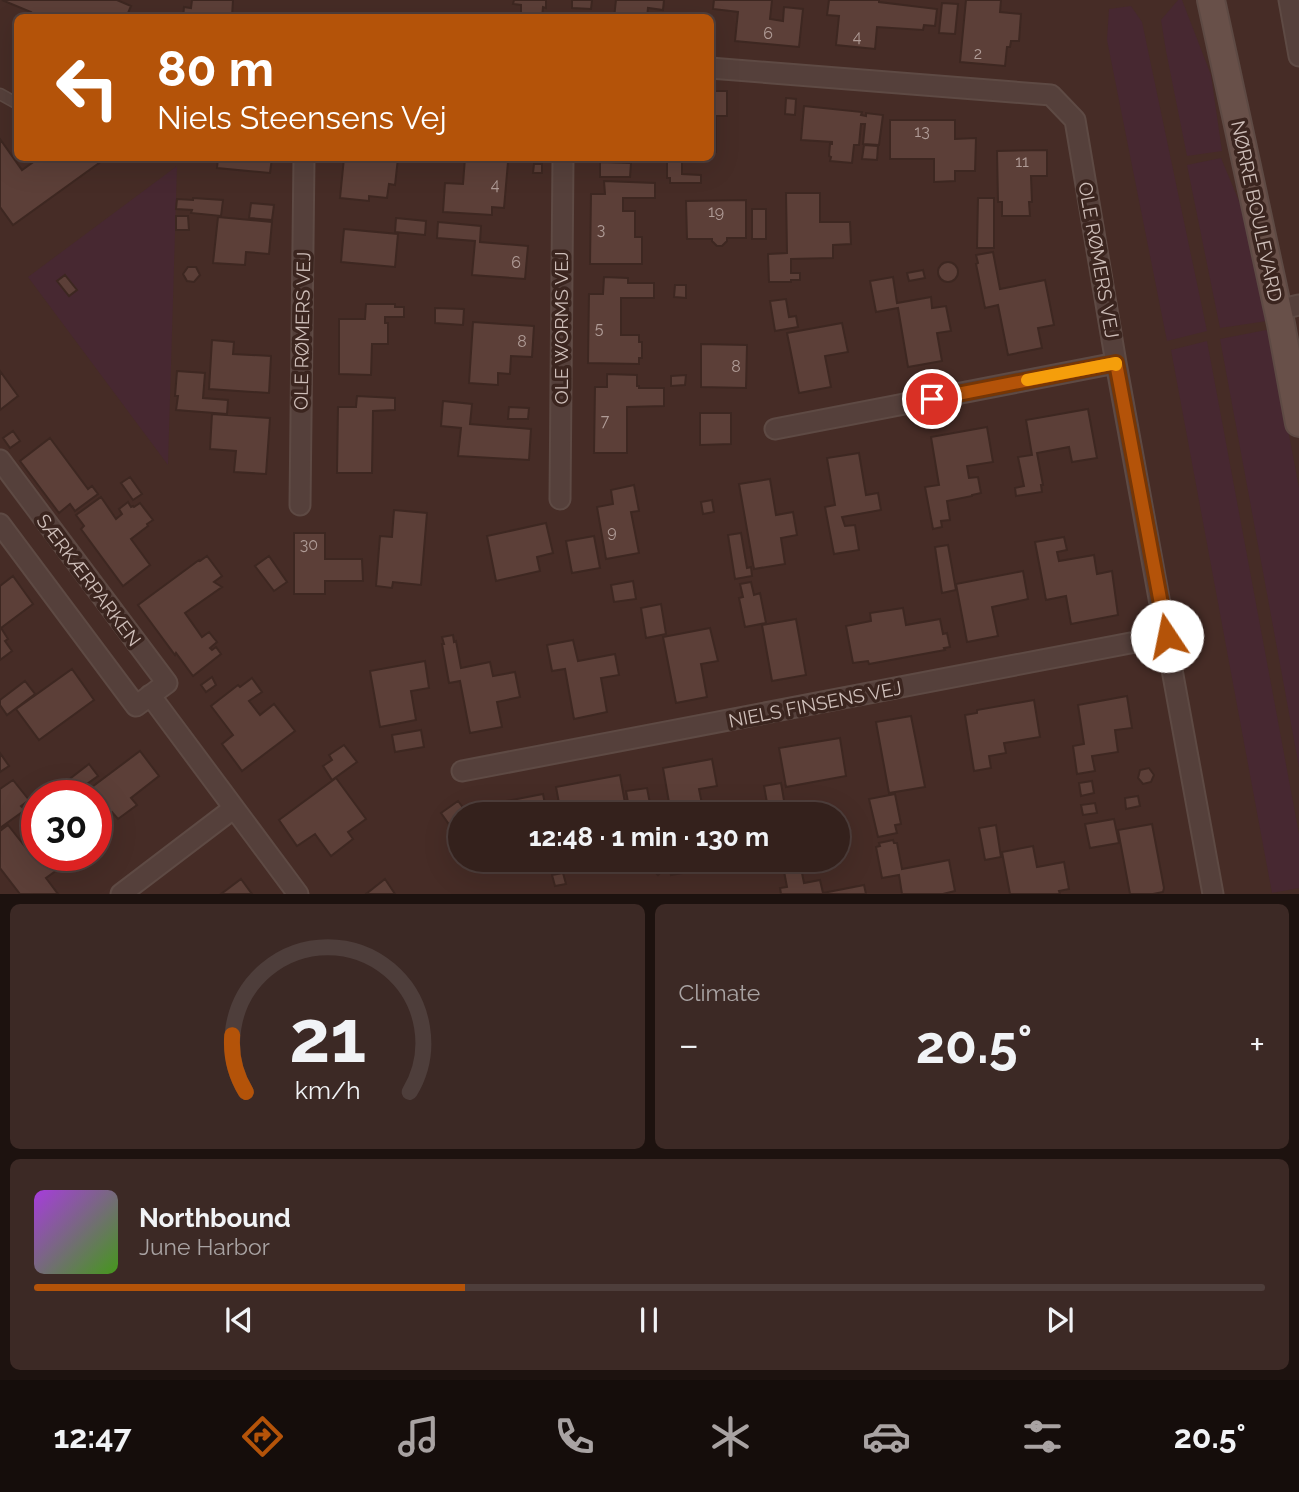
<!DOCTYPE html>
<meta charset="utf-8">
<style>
body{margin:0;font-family:Raleway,sans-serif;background:#3c2925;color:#f1f3f6;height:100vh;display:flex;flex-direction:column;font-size:26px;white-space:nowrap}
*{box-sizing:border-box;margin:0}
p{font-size:23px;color:#a9a3a3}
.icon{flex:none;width:38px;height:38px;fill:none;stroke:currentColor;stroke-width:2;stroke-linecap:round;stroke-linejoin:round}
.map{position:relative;height:894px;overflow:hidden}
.sheet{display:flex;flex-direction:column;gap:10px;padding:10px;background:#1d120f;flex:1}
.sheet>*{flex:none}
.top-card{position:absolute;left:14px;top:14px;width:700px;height:147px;border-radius:10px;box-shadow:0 7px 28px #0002,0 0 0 2px #4e3e3b;background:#b45309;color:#fff;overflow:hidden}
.speed{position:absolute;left:21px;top:780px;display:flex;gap:14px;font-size:35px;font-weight:700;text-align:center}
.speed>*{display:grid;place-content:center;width:91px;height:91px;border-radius:50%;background:#34211c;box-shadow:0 7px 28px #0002,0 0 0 2px #4e3e3b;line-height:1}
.speed .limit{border:10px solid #d22;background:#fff;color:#111}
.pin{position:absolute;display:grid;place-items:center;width:60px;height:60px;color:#fff;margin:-30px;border:4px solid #fff;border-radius:50%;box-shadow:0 2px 7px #0007}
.me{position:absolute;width:77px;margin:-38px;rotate:349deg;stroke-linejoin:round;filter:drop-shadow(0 0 5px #0008)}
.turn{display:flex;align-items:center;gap:24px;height:147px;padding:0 28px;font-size:32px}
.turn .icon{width:91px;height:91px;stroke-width:2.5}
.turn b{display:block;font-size:49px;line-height:60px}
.big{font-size:52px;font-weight:700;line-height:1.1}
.sheet .widget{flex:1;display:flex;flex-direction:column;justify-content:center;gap:10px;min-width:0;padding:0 24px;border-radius:10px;background:#3c2925}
.sheet .dial{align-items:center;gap:0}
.dial svg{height:182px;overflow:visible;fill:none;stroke:#4e3e3b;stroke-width:7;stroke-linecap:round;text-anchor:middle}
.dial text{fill:#f1f3f6;stroke:none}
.song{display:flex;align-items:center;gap:21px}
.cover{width:84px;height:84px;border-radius:10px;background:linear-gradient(135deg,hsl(280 70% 55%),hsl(100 70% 35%))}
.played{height:7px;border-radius:4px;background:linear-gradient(90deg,#b45309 35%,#4e3e3b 35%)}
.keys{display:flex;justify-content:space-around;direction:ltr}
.heat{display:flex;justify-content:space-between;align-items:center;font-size:38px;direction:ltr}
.sheet .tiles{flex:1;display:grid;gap:10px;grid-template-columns:1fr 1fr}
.widget:last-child{grid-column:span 2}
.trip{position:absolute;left:448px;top:802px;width:402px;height:70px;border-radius:35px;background:#34211c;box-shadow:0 7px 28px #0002,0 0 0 2px #4e3e3b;font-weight:700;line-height:70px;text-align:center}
.tab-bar{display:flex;height:112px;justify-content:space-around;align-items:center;background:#150d0b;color:#a9a3a3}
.tab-bar .icon{width:49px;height:49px}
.tab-bar .active{color:#b45309}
.tab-bar b{font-size:32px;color:#f1f3f6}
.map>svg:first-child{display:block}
.green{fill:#472831}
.building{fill:#5c3f38;stroke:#3d2721;stroke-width:2}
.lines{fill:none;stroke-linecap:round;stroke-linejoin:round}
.lane-casing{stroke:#5e4a44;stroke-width:13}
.street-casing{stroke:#5e4a44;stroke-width:23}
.secondary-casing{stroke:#5e4a44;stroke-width:30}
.lane{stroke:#55403b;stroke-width:10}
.street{stroke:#55403b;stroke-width:19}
.secondary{stroke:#685049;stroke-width:26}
.route-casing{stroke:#753606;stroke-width:18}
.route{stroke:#b45309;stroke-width:12}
.slow{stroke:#f59e0b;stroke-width:12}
.labels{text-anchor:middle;stroke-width:7;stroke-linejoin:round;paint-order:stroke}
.number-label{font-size:16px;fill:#b09c97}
.street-label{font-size:19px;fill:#cebeb9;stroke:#3b251f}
</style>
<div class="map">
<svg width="1299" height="894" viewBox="0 0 1299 894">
<rect width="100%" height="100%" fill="#462c26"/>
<path class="green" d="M1178,0h4l29,75 11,76 -35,5 -21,-105 -5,-31z
M1131,6l11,16 65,309 -40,10 -60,-301 2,-31z
M1221,158l30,72 16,91 -47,7 -33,-163z
M177,166l-9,299 -140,-188z
M1266,330l4,3 29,155v279l-79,-428z
M1207,341l92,493v54l-27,5 -101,-543z"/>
<path class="building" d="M2,0h115l14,6 -5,12h-97l2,-6z
M192,0h41l-1,17 -38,-4 -1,5h-10l1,-11 7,1z
M514,0h32v8l-3,-1 -1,11 -21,-2v-11l-8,-1z
M572,0h20l-1,9 -19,-1z
M616,0h48l-1,10 -15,-2 -1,10h-33z
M714,0h58l-2,19 13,2 1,-14 19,2 -4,38 -64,-6 3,-29 -25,-3z
M829,0h50v2l58,7 -2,17 -11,-1 -1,5 -46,-3 -2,22 -39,-4 3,-29 -12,-1z
M966,0h35l-1,12 21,2 -2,27h-8l-1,6h-3l-2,19 -45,-4z
M942,3l16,1 -3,30 -16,-1z
M710,91h17v25h-11v36h-6z
M786,98l10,1 -1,16 -10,-1z
M804,106l58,6 -1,3 5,1v-3l17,2 -4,30 -16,-1 2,-20h-4l-2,21h-5l-2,18 -22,-2 1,-4 -2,-1 1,-12h2v-2l-31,-2z
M890,120h65v19l21,-1 -1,33h-20v10l-21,1v-23h-44z
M0,139l22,31 17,-12h67l-93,67 -13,-18z
M864,145l14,1 -1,14 -15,-1z
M1047,150v26h-16l1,26h-3l1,14h-28v-14h-4l-1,-51z
M218,158h54l-2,15 -53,-5z
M344,158h54l-3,27 -6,-1 -2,14 -18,-2v5l-29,-3z
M465,158l43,4 -4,46 -12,-1v8l-49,-3 2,-29 18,1z
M667,158h15v16l19,1v8h-31v-5h-3z
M600,162l31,1 -1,14h-30z
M534,164h8v9h-9z
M604,181l51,2v15h-32v13h12v26h7v27h-52l1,-70h14z
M786,193h34v29h30l1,22 -18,1v13l-42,1v14h9v7h-9v2h-22l-1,-28 19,-1z
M193,198l30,2 -2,16 -30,-3 1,-3 -16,-1 1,-10 16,1z
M978,198h16v50h-17z
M746,200v38h-19v3l-5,5h-5l-5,-5v-2h-25l-1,-38z
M251,203l23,2 -2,15 -23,-2z
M752,209h14v30h-14z
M176,216h12l1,14h-13z
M218,217l54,5 -3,32 -23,-2 -1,13 -32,-2z
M396,218l30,3 -1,14 -30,-3z
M438,222l43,4 -1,16 48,4 -3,33 -53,-4 3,-34 -38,-3z
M344,229l54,5 -3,33 -54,-5z
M993,252l7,37 45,-9 9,45 -16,3 4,20 -34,7 -10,-50 -13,3 -9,-44 2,-1 -2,-8z
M938 272a10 10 0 1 1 20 0a10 10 0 1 1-20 0Z
M188,267h8l4,8 -6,7 -7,-1 -4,-7z
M923,270l2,8 -16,3 -2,-8z
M65,275l12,15 -8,6 -12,-15z
M604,277l24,1v5h26v15h-33v37h18v7h3v16h-3v6l-51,-1 1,-69h14z
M893,277l4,26 34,-6 1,11 14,-2 5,25 -14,2 5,28 -34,6 -10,-59 -22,4 -6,-31z
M675,285h11v13l-12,-1z
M786,299l3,18 7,-1 2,11 -23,4 -5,-30z
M366,304h29v3h9v10h-19v6h3v21h-16l-1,31 -32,-1v-55h26z
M435,308l29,1 -1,16 -28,-2z
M473,322l61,4 -2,31 -21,-1 -1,18 -12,-1v12l-29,-2z
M842,323l6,29 -23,4 6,31 -32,6 -12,-60z
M212,340l22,2 -1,12 38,2 -2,37 -60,-4z
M701,344l46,1 -1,43 -45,-1z
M0,371l18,25 -18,14z
M177,371l28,2 -2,25 25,2 -1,14 -51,-4 2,-14h-3z
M607,374l30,1v11h2v2h25v18l-37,1v46h-33l1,-66h12z
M686,375l-1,10 -14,1v-10z
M357,396l38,2v12l-22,1 -1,62h-35l1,-66h18z
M443,401l29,3 -2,20 61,5 -2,31 -71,-4 3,-28 -20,-2z
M509,407l20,1 -1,11h-20z
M1088,409l9,49 -25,4 -3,-15 -32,6 6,32h-2l1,7 -26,4 -1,-8 9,-2 -6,-29 14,-2 -6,-35z
M700,413h31v31l-31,1z
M212,414l58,4 -4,56 -32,-2 2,-21 -26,-2z
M987,427l6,35 -26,4 2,12 9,-1 3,16 -9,2v1l-25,5 3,19 -9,1 1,6 -9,2 -8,-42 14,-2 -8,-48z
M13,431l7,10 -10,7 -7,-10z
M50,438l38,51 4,-3 6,8 -23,17 -5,-7 -11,9 -39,-52z
M859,453l7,42 12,-2 3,17 -39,7 3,9 10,-1 4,25 -25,4 -9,-47 10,-2 -8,-47z
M130,477l12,17 -9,6 -12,-17z
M770,479l6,36 17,-3 4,23 -16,3 4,26 -31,5 -15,-85z
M634,485l5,26 -8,1 8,41 -33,6 -9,-52 16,-3 -2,-14z
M101,497l15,22 6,-5 -3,-5 9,-7 3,5 2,-1 1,1 6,-4 13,17 -6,4 1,2 -17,13 19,26 -27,21 -42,-57 3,-3 -8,-11z
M712,500l2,12 -11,2 -2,-12z
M394,510l33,3 -6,72 -28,-3 -1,6 -16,-2 4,-50 12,1z
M546,523l7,30 -16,4 3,14 -44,10 -9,-45z
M294,533h31v26h37l1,22h-38v13h-31z
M741,533l6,35 4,-1 1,9 -17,3 -7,-44z
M594,536l6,32 -28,5 -6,-32z
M1064,537l3,13 -10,2 2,9 35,-6 3,19 15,-3 6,44 -47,9 -5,-28 -20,4 -11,-58z
M948,545l8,45 -14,3 -7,-46z
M207,556l15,20 -8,6 8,5 -37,26 17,24 7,-5 8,10 -7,6 2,2 4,-3 5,7 -28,22 -17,-23 -1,2 -37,-50 61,-45 1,1z
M269,556l18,26 -13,9 -19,-25z
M1023,571l5,28 -36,8 6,29 -31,6 -11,-58z
M13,576l20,28 -32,24 7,11 -3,2 7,10 -12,9v-74z
M633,581l3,18 -22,3 -3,-17z
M751,582l3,13 6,-2 6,30 -21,4 -6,-29 4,-1 -3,-13z
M661,604l5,30 -20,4 -5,-30z
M903,608l3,17 34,-6 3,15 4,-1 3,14 -6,1 1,2 -76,14 -1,-3 -15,2 -7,-37 25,-5 -1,-8z
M796,619l10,56 -34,6 -10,-56z
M710,628l8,33 -17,3 6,33 -31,6 -13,-66z
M453,635l1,7 2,-1 5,27 29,-6 3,14 22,-4 5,25 -23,5 5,25 -32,6 -10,-52 -11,2 -7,-39h2l-2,-7z
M573,640l5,21 37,-7 4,21 -18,3 6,34 -33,7 -9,-50 -13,2 -5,-26z
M425,661l4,27 -18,3 5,29 -36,7 -10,-56z
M72,669l22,31 -55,40 -23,-31z
M212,677l4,8 -10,7 -5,-7z
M252,678l10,14 -13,9 11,14 14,-11 21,27 -53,40 -20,-27 11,-9 -22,-29 27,-21 2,2z
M25,681l10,13 -28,21 -7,-10v-5z
M1127,696l5,32 -17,2 3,22 -26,4 3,15 -18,3 -4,-28 11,-2 -6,-39z
M1034,700l6,37 -36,6 2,10 -17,3 2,12 -17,3 -9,-56 12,-2v-3z
M911,716l14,71 -36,6 -13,-71z
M421,730l3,17 -29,5 -3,-17z
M840,738l6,38 -60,11 -7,-39z
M344,745l13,17 -25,18 -9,-14 9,-6 -3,-5z
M140,751l19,25 -28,22 6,7 -19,14 -6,-7 -16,12v-28h-16z
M0,753l9,13 -9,6z
M712,759l5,27 -18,3 5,25h-33l-8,-46z
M89,764l9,12 -28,20h-6l-6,-8z
M1149,768l5,7 -3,7 -8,2 -5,-6 2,-8z
M620,775l7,39h-66l-5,-27z
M336,778l30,41 -18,13 5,7 -22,17 -16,-22 -18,12 -18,-26z
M13,780l16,20 -8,6 4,4 -25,18v-39z
M1092,781l2,12 -13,3 -2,-13z
M781,783l5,29 -17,2 -5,-28z
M647,788l5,26h-22l-4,-23z
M543,794l4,20h-65l-2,-8z
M895,794l6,30 -6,1 2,8 -19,4 -9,-38z
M1138,796l2,10 -14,3 -1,-11z
M458,801l10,13h-8v26l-19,-27z
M1095,803l2,10 -14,2 -2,-10z
M1114,819l5,24 -29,5 -5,-24z
M1152,824l12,64 -1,4 -10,2h-23l-12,-64z
M8,825l22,28 7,-5v8h20l7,9 -18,13 12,16h-38l-20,-26v-37z
M996,825l5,32 -16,3 -6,-32z
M893,840l1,3h3l5,26 47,-9 6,31 -12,3h-41l-3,-19 -17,3 -6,-31 4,-1 -1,-3z
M1033,846l4,21 27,-5 5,27 -10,2 1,3h-50l-8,-42z
M656,859h4l7,7 -9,9 -9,-9z
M668,859h16l1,2 7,-1 2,11 -23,4z
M800,863l4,20 16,-3 3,13 41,-8 2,9h-85l-1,-6 7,-1 -4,-21z
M563,873l3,11 -11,2 -3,-11z
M241,879l11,15h-31z
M385,879l10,15h-29z"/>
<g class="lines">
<defs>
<path id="lane" d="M0,94l18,10"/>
<path id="street" d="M1289,0l10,56
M710,68l341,27 24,25 41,243 97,531
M1278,310l21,-5
M775,429l341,-66
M0,460l167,223 -31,23 -136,-182
M560,499l3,-341
M300,505l4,-347
M150,695l148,199
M462,771l705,-135
M121,894l113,-86"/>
<path id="secondary" d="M1211,0l70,324 18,99"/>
</defs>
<use href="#lane" class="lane-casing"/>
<use href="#street" class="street-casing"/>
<use href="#secondary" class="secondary-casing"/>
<use href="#lane" class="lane"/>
<use href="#street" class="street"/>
<use href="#secondary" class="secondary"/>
</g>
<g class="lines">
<defs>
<path id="route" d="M932,399l184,-36 51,273"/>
</defs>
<use href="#route" class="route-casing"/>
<use href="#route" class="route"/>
<path class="slow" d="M1027,380l89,-17v2"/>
</g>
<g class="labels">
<g class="number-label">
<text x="768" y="39">6</text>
<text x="857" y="42">4</text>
<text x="978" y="59">2</text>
<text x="922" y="137">13</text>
<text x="1022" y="167">11</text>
<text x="495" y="190">4</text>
<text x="716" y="217">19</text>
<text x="601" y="235">3</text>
<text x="516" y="268">6</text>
<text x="599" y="334">5</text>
<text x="522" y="347">8</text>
<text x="736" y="372">8</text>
<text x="605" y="426">7</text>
<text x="612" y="537">9</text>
<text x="309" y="550">30</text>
</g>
<g class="street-label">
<text transform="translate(1257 211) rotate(78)" y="7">NØRRE BOULEVARD</text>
<text transform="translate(1099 260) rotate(80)" y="7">OLE RØMERS VEJ</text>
<text transform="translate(561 328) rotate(-90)" y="7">OLE WORMS VEJ</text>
<text transform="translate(302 331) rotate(-89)" y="7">OLE RØMERS VEJ</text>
<text transform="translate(89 580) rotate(53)" y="7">SÆRKÆRPARKEN</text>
<text transform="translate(815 704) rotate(-11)" y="7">NIELS FINSENS VEJ</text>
</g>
</g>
</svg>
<div class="speed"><div class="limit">30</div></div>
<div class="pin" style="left:932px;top:399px;background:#d93025"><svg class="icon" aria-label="arrive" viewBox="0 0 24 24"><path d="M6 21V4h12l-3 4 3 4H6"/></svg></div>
<svg class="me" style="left:1167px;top:636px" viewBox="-20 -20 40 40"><circle r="19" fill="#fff"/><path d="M0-13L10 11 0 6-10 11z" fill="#b45309"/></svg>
<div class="trip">12:48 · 1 min · 130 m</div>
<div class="top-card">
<div class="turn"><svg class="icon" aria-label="left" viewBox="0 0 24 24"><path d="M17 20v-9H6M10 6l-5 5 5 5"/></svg><div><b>80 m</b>Niels Steensens Vej</div></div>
</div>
</div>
<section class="sheet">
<div class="tiles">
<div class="widget dial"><svg viewBox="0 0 100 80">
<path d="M14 69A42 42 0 1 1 86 69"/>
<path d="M14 69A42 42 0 0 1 8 44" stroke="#b45309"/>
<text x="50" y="56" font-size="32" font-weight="700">21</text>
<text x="50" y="72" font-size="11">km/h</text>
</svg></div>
<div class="widget"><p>Climate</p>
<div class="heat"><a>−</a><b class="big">20.5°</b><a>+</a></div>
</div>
<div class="widget">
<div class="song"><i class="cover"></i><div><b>Northbound</b><p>June Harbor</p></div></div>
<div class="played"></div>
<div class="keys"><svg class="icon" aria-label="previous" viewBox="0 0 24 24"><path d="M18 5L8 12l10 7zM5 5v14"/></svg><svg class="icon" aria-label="pause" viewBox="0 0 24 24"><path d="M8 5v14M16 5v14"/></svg><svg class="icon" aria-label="next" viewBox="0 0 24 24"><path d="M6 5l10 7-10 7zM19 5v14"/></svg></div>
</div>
</div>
</section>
<nav class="tab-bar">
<b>12:47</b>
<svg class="icon active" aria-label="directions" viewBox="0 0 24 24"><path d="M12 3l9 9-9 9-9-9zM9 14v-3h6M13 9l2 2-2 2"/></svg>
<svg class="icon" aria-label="music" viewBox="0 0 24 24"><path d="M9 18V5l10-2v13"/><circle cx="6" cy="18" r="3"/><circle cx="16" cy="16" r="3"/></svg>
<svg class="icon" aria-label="phone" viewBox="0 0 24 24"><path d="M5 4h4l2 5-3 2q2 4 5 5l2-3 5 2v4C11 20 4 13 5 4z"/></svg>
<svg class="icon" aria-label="climate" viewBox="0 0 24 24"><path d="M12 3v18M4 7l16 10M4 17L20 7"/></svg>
<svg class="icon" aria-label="car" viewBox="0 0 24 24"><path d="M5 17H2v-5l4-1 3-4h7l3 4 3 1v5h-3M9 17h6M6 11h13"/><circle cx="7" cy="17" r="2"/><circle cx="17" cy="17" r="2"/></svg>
<svg class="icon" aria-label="filters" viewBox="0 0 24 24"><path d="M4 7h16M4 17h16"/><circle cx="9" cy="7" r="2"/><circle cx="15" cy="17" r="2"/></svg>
<b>20.5°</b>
</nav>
